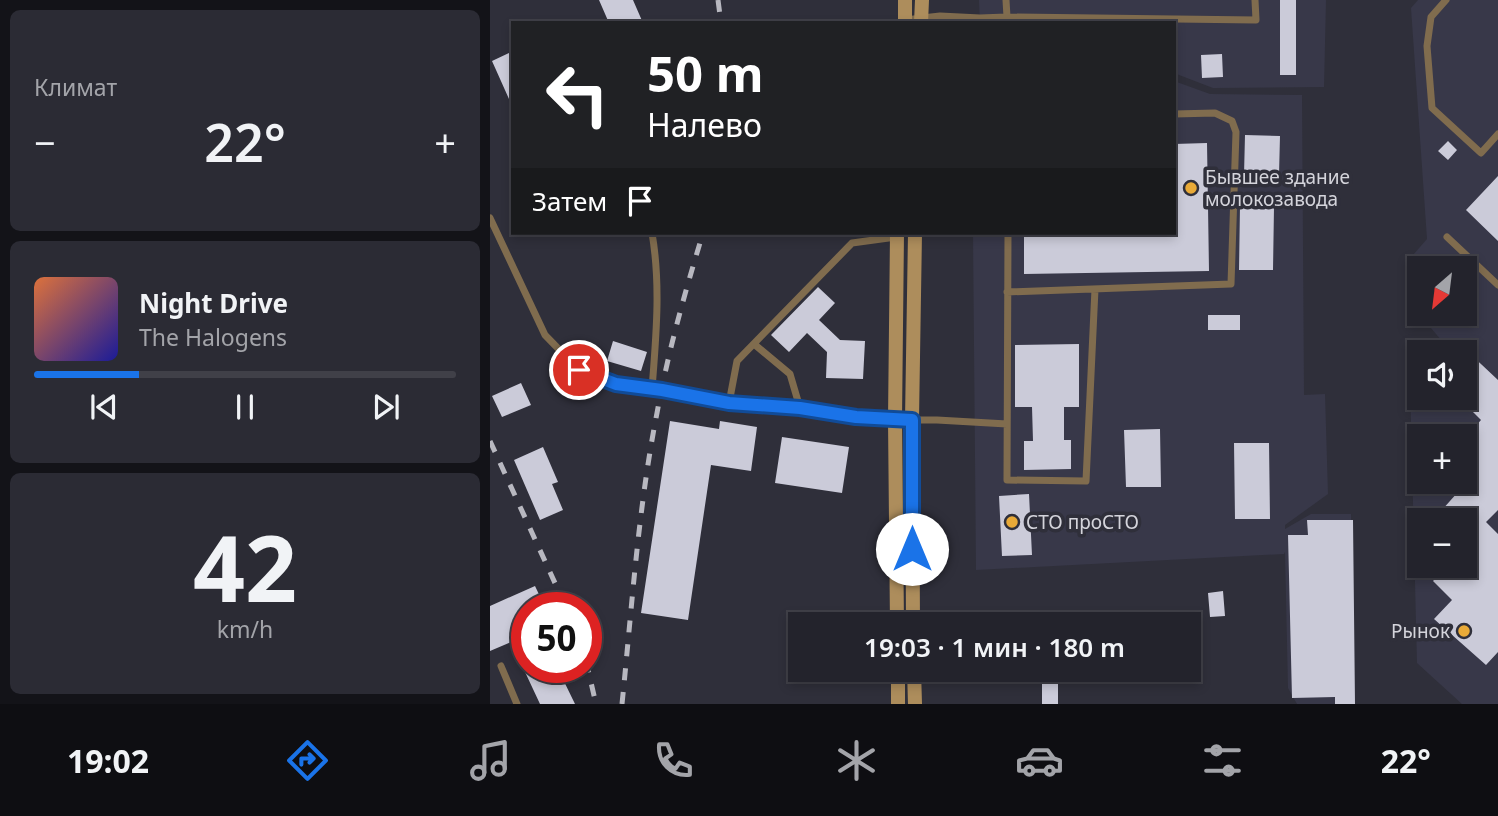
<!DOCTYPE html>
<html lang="ru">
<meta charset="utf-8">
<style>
body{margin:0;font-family:"Noto Sans",sans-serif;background:#2b2b34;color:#f1f3f6;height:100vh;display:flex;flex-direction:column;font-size:26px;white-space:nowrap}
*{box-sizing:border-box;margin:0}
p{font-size:23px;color:#a3a4a9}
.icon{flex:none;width:38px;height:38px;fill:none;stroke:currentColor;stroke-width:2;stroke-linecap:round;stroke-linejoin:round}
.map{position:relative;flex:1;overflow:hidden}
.side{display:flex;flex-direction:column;gap:10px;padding:10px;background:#131318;width:490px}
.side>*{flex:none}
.guide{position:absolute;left:21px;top:21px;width:665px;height:214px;border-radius:0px;box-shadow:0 4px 10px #0003,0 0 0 2px #404048;background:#202124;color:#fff;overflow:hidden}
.needle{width:46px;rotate:208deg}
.fabs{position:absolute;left:917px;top:256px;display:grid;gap:14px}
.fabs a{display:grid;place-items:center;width:70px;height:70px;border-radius:0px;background:#23232c;box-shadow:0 4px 10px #0003,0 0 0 2px #404048;font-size:35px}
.speed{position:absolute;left:21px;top:592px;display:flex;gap:14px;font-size:35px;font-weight:700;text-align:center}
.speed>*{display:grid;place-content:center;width:91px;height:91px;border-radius:50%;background:#23232c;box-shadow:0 4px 10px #0003,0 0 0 2px #404048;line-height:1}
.speed .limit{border:10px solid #d22;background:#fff;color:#111}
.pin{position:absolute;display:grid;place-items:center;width:60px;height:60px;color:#fff;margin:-30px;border:4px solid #fff;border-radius:50%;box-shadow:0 2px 7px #0007}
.me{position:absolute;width:77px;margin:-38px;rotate:0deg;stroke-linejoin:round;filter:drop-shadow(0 0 5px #0008)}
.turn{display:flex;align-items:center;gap:24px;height:147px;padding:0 21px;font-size:32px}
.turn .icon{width:91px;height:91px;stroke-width:2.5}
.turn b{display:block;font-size:49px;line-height:60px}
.then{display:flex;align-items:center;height:66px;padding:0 21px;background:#0003;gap:14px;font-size:26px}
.big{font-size:52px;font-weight:600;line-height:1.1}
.side .widget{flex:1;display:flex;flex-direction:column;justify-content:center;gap:10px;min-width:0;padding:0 24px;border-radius:10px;background:#2b2b34}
.side .dial{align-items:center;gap:0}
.dial b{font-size:91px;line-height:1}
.song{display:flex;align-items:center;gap:21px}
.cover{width:84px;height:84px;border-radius:10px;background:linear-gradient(135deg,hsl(20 70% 55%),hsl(240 70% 35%))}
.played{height:7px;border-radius:4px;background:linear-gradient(90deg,#1a73e8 25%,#404048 25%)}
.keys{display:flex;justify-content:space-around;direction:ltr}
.heat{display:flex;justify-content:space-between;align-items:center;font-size:38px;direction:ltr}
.trip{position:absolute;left:298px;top:612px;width:413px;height:70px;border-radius:0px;background:#23232c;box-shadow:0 4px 10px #0003,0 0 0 2px #404048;font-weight:600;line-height:70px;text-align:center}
.tab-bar{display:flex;height:112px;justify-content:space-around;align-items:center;background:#0e0e12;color:#a3a4a9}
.tab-bar .icon{width:49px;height:49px}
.tab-bar .selected{color:#1a73e8}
.tab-bar b{font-size:32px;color:#f1f3f6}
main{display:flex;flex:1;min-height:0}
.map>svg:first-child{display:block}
.built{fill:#383849;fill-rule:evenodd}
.building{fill:#cbcbd9}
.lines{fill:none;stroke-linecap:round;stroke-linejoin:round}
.lane{stroke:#806c4e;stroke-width:7}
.secondary{stroke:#ad8d5c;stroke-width:14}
.rail{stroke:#b8b8c0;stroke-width:5;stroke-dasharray:12 12;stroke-linecap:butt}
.route-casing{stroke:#114b97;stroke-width:18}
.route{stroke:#1a73e8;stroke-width:12}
.poi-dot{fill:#e9aa38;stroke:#2f2f3a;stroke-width:2.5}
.labels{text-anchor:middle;stroke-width:7;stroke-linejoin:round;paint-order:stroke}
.poi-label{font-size:19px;fill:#d4d4db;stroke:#2f2f3a;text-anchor:start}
</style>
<main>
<section class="side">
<div class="widget"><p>Климат</p>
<div class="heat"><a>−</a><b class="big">22°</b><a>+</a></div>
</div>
<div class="widget">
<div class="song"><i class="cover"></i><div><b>Night Drive</b><p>The Halogens</p></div></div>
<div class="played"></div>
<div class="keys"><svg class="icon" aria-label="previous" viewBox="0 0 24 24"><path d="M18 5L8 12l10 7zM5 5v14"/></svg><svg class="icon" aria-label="pause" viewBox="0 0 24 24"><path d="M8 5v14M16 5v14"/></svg><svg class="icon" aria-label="next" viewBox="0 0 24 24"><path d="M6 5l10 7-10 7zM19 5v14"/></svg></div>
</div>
<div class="widget dial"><b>42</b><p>km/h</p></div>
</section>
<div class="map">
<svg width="1008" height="704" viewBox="0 0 1008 704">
<rect width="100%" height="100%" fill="#2f2f3a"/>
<path class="built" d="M489,0h347l-2,87 -111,1 -39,-15v-50h-194z
M928,0h80v704h-36l-45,-41 -7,-282 9,-12v28h46v-45h-31l8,-11 -29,-34 6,-8v14h46v-45h-46v16l-13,-21 21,-24 -16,-231zM929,436h46v45h-46zM929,520h46v45h-46z
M684,81l36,13 92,1 2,300 21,-1 3,100 -43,31v4l26,-15h40l3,190h-57l-9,-16 -3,-136 -1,2 -308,16 -3,-337h201z"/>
<path class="building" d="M109,0h34l10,23h-34z
M790,0h16v75h-16z
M23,51v57l-21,-47z
M732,54l1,23 -21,1 -1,-23z
M755,135l35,1 -1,39h-35z
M958,141l9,9 -9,10 -10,-9z
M717,143l2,128 -185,3v-41h150v-89z
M1008,176v65l-32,-31z
M750,206l34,1 -1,63h-34z
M328,287l17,16 -16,17 21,20 25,1 -2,38 -37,-1 1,-26 -20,-19 -18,19 -18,-17z
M718,315h32v15h-32z
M123,341l34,11 -6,19 -34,-10z
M589,344v63h-15v33h7v29l-47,1v-29h9l-1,-34h-17v-62z
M975,349l33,31v130l-12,12 12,12v118l-12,13 -52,-46 18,-19 -19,-19 15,-16h17v-45h-32l25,-28 -1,-11h8v-43l16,-18 -16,-16z
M31,383l10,22 -29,12 -10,-21z
M180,421l49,8 1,-8 37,6 -6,44 -40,-6 -23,155 -47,-7z
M670,429l1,58h-35l-2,-57z
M292,437l67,10 -7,46 -67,-10z
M744,443h35l1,76h-35z
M53,447l15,35 -6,2 11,26 -23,10 -26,-60z
M539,494l3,61 -30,1 -3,-60z
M817,520h46l2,184h-20v-7l-43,1 -4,-163h20z
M45,586l10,21h-18v60h30l18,37h-35l-29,-62 -21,9v-45z
M733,591l2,25 -15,1 -2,-24z
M552,680h16v24h-16z"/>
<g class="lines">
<path class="lane" d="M516,0l1,17
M956,0l-15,17 -4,29 5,62 49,45 17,-19
M415,20l35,-4 40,2 27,-1 249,3 -1,-20
M0,218l55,117 34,35 37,14 46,6 67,13 71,5 56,9 39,3h42l70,4
M162,233c9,52 4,104 0,156
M518,233l-1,247 79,1 9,-192
M957,237l51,48
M517,292l224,-8 5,-152 -4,-11 -17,-8 -41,1
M264,344l36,30 10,34
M239,403l8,-42 115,-118 44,-6
M11,666l16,38"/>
<path class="secondary" d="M415,23v-23
M431,23l1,-23
M407,233l-2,187 2,205
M423,625l-1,-205 3,-187
M408,670v34
M424,670l1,34"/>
<path class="rail" d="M228,0l3,23
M0,441l76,166
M96,661l10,43
M132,704c10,-97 16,-195 35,-291 11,-61 28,-121 46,-180"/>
</g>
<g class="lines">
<defs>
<path id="route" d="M89,370l37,14 46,6 67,13 71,5 56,9 56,3v129"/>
</defs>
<use href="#route" class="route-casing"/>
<use href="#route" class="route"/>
</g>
<g class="poi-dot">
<circle cx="701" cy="188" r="7"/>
<circle cx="522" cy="522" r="7"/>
<circle cx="974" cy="631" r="7"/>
</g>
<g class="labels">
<g class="poi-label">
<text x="715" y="184">Бывшее здание<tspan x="715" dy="22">молокозавода</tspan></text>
<text x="536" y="529">СТО проСТО</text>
<text x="960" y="638" text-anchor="end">Рынок</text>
</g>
</g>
</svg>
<div class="fabs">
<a><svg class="needle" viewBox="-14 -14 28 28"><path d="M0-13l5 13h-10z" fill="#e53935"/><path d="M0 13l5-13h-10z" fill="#a3a4a9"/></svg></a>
<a><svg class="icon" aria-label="sound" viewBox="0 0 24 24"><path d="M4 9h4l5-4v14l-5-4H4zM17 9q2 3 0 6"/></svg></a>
<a>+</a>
<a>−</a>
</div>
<div class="speed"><div class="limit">50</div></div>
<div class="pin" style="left:89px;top:370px;background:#d93025"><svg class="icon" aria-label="arrive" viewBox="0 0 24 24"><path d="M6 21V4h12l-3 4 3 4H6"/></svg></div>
<svg class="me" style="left:422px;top:549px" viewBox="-20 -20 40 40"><circle r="19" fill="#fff"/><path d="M0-13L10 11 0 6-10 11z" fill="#1a73e8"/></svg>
<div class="trip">19:03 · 1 мин · 180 m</div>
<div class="guide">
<div class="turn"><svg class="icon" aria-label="left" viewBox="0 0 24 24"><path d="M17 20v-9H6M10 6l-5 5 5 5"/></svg><div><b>50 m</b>Налево</div></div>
<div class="then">Затем<svg class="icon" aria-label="arrive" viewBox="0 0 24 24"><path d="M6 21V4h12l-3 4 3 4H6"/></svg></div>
</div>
</div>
</main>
<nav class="tab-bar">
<b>19:02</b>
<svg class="icon selected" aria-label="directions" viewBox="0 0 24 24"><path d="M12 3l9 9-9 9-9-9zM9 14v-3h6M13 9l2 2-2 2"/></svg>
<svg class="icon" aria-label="music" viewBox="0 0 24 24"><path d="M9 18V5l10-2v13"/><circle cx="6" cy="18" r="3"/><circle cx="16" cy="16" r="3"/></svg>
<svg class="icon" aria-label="phone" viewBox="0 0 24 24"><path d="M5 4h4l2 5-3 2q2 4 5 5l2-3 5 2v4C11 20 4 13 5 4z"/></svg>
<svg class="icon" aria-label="climate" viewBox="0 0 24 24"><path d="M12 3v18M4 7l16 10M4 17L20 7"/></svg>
<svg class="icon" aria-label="car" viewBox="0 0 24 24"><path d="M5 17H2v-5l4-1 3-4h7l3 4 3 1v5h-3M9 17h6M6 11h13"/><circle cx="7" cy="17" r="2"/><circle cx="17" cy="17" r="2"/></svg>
<svg class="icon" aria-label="filters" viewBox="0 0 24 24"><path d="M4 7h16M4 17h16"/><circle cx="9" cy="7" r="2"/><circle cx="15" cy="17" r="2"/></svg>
<b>22°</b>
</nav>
